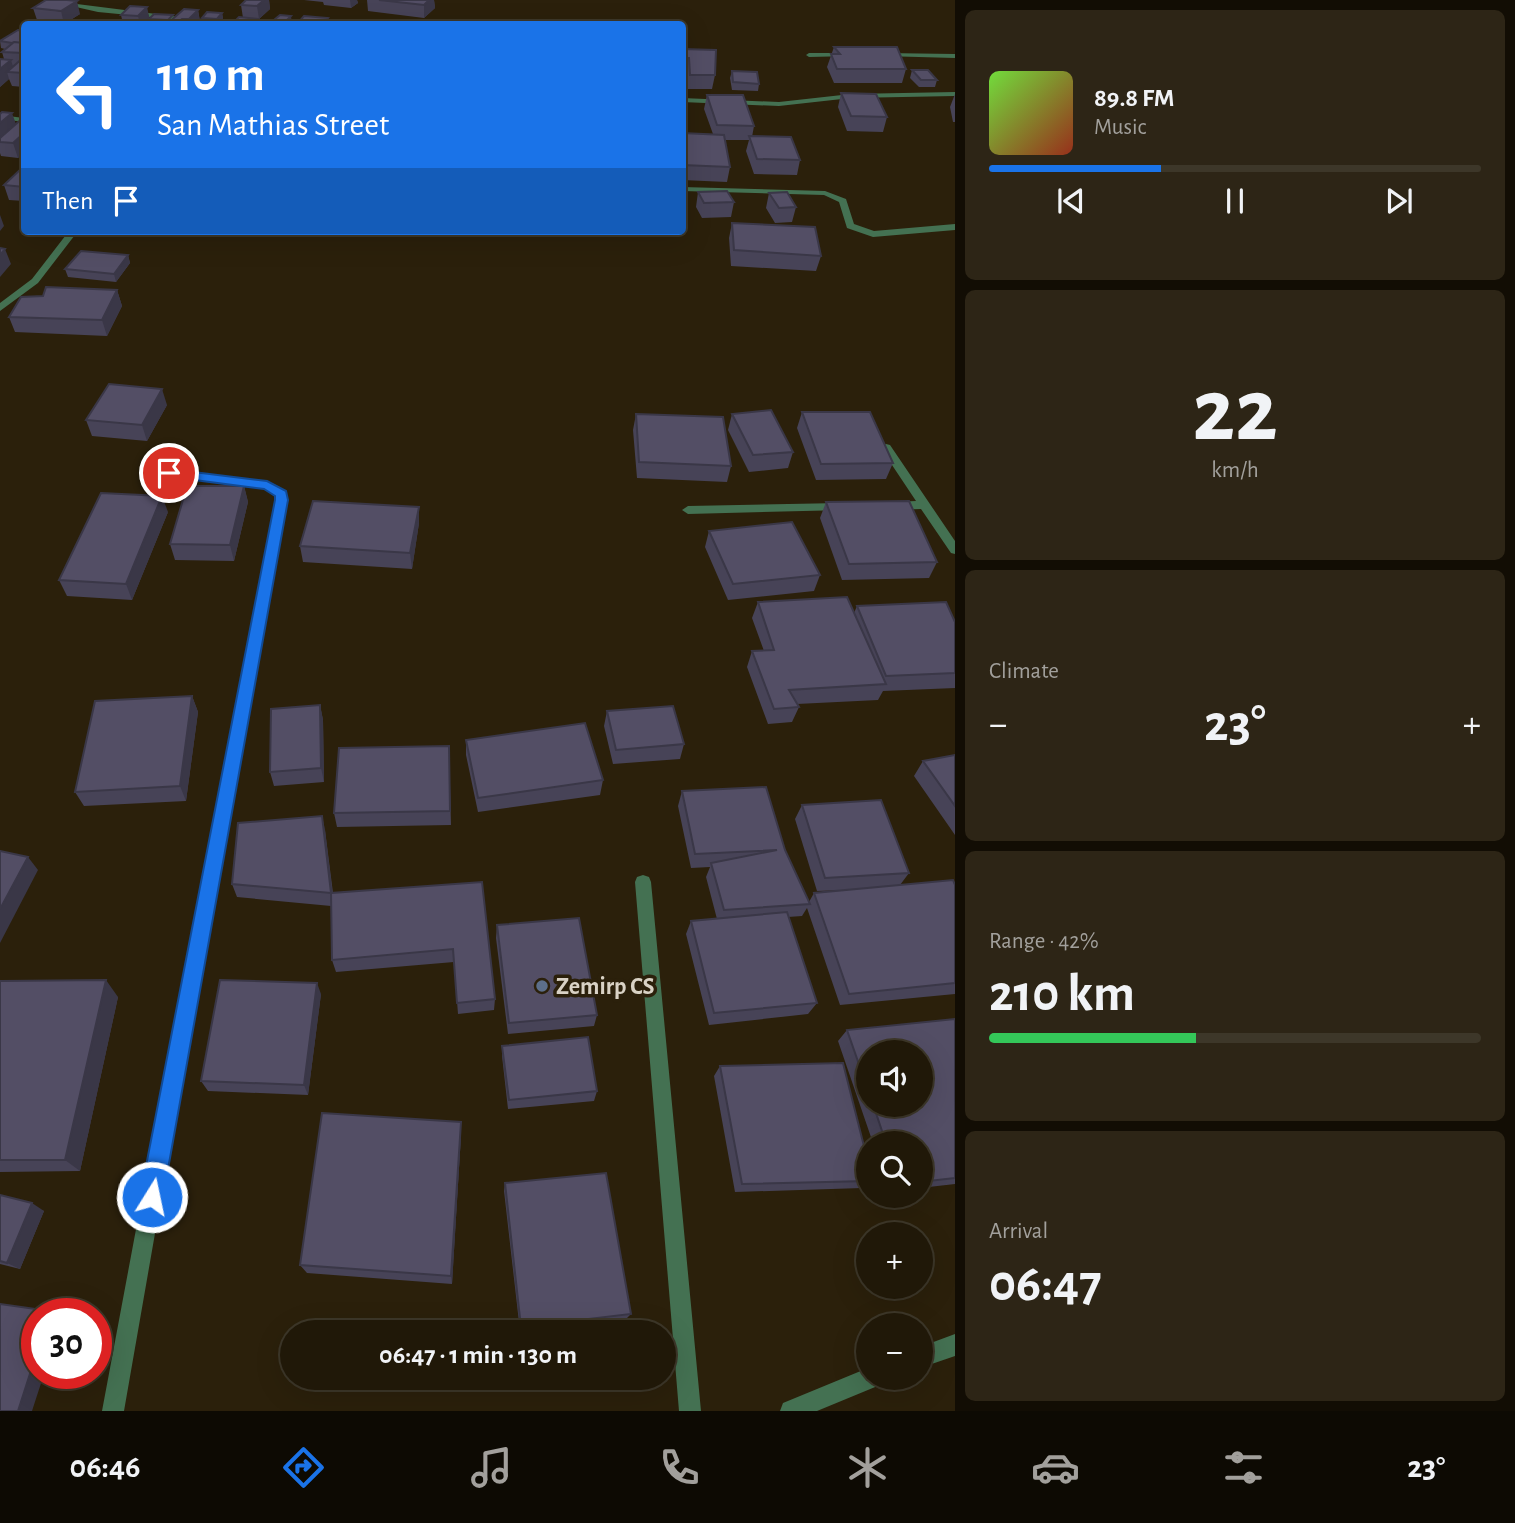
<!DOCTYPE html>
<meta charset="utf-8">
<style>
body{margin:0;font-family:"Alegreya Sans",sans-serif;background:#2d2516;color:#f1f3f6;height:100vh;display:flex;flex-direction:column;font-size:26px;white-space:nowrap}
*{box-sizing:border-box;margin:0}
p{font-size:23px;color:#a2a09c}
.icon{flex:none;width:38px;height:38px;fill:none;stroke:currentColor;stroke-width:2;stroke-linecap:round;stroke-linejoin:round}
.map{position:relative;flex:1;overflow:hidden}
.details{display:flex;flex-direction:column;gap:10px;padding:10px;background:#120d04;width:560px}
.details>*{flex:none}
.banner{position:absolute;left:21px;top:21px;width:665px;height:214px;border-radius:7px;box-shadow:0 7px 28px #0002,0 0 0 2px #3d3729;background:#1a73e8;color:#fff;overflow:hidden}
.buttons{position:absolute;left:856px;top:1040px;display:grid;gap:14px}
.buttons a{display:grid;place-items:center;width:77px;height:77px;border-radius:50%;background:#201808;box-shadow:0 7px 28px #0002,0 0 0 2px #3d3729;font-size:35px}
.speed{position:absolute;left:21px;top:1298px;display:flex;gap:14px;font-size:35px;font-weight:700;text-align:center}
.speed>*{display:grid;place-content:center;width:91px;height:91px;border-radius:50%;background:#201808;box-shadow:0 7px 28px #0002,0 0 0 2px #3d3729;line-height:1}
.speed .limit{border:10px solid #d22;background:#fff;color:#111}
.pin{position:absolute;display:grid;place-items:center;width:60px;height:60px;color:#fff;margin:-30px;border:4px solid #fff;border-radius:50%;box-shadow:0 2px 7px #0007}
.me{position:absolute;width:77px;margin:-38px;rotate:10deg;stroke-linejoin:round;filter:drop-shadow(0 0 5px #0008)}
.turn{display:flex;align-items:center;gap:24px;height:147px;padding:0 21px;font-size:32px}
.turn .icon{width:91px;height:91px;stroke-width:2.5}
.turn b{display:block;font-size:49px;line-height:60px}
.then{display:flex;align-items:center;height:66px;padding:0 21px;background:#0003;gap:14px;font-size:26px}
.big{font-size:52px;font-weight:700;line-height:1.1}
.details .tile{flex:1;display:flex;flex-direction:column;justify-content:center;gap:10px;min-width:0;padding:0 24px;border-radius:10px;background:#2d2516}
.details .dial{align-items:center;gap:0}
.dial b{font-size:91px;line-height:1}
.song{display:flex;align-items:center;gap:21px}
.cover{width:84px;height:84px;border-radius:10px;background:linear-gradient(135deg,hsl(100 70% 55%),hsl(10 70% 35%))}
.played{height:7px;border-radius:4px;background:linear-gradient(90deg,#1a73e8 35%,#3d3729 35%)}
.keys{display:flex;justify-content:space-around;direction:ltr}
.heat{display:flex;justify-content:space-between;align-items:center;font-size:38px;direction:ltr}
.charge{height:10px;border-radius:5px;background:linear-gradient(90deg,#34c759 42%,#3d3729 0)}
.trip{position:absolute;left:280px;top:1320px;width:396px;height:70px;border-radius:35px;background:#201808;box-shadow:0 7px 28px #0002,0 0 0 2px #3d3729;font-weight:700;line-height:70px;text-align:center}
.tabs{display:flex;height:112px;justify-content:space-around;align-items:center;background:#0d0a03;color:#a2a09c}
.tabs .icon{width:49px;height:49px}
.tabs .current{color:#1a73e8}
.tabs b{font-size:32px;color:#f1f3f6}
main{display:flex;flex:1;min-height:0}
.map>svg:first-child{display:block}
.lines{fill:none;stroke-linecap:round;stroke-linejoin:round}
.minor{fill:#447152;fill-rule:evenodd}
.tertiary{fill:#447152;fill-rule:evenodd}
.wall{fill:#474357;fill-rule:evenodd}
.shaded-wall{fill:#3a3747}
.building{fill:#534e65;stroke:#3a3747;stroke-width:2}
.route{fill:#1a73e8;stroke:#114b97;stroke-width:2}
.service-dot{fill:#5c6f8a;stroke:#2b200b;stroke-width:2.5}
.labels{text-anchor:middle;stroke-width:7;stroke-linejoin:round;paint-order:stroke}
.near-poi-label{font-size:24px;font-weight:bold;fill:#d9d2c5;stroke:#2b200b;text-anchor:start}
</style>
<main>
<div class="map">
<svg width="955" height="1411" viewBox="0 0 955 1411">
<rect width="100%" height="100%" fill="#2b200b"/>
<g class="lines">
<path class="minor" d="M45,0l159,20 -3,2 -103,-10z
M849,53l2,3 -42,1 -3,-2 3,-2z
M884,53l71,1v4l-73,-2z
M955,92v4l-104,2 -72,8 -97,-4v-4l97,4 72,-8z
M0,115l24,3v4l-24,-3z
M682,187l143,4 21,8 8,25 20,7 81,-7v6l-82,7 -26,-9 -8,-26 -15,-7 -142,-4z
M69,231h9l-40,52 -38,28v-8l32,-24z
M886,444l4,1 65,96v13l-4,-1 -30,-44 -28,1 -6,-4 6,-4 23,-1 -36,-54z
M169,469l98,12 18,10 3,9 -80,430 -84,481h-22l90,-481 84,-430 -1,-4 -11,-8 -99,-12v-6z
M841,503l4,1v6l-157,4 -6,-4 6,-4z
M643,875l6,2 2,5 50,529h-22l-44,-529 2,-5z"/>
<path class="tertiary" d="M955,1334v22l-35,12v-21z
M868,1368v9h15l-3,8 -63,26h-37l3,-8z"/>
</g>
<path class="wall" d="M246,0h23l1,9 -11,10h-1l1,5h-25l-1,-1 10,-5 -2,-13z
M304,0h53l1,3 -7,5 -27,-3 -1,-3z
M367,0h67l1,8 -11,10 -56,-7z
M130,6l19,13h24l25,-9 2,11 3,1 -1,-4 20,-5 2,11h-101l-2,-9z
M33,8l47,6 -16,10 -27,-4z
M280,15l12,9h-29l11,-2v-2z
M24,31v56l-12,-1 -3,-7 -9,8v-28h4l-2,-7 3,-3 -4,-1 -1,-7z
M834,47l72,22 -4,14h-68l-7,-16z
M682,49l33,26 -3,14h-24l-1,-17h-5z
M912,70l25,10 -2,7h-16l-9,-9z
M732,71l27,13 -1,7 -26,-1 -2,-12z
M841,93l46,24 -4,15 -36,-1 -9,-24z
M955,94v28h-2l-3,-15z
M707,95l47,31 -2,11 48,23 -3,15 -43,-1 -8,-23 3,-11h-24l5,27 -3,15 -45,-2v-47l31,1 -9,-25z
M0,114l16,10 8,-7v35l-6,6 -17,-2 -1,-3z
M24,166v35l-15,-1 -5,-15z
M698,192l36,10 -3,15 -29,1 -6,-11z
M769,193l27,14 -4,15 -17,1 -9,-15z
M732,223l89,33 -5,15 -85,-5 -2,-28z
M128,255l2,8 -14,19 -48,-5 -3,-8z
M117,290l5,16 -15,30 -92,-4 -6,-15z
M167,405l-20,36 -55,-5 -6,-16z
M802,412l91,51 -7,16 -70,1 -19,-52z
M636,414l95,52 -4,16 -90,-4 -4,-48z
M732,414l61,38 -5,16 -39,4 -21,-42z
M244,486l4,16 -14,59 -59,-1 -5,-16z
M826,502l111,60 -8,16 -87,2 -22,-62z
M419,507v16l-7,46 -109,-7 -3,-16z
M168,512l-36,88 -65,-4 -8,-16z
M709,531l111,44 -6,16 -86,9 -23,-53z
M758,602l96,11 3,-7 98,16v66l-72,3 -5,9 -81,4 2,3 -7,15 -24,2 -21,-57 5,-16h12l-12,-33z
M192,696l6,16 -12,89 -102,5 -9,-14z
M320,705l3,15 1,62 -50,4 -4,-14z
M607,711l77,33 -4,15 -67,5 -9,-38z
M466,740l137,40 -3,15 -122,17 -12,-57z
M449,746l2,79 -114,2 -3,-14z
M955,755v80l-41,-59 9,-15z
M682,791l103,59 24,52 5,-9 34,-3 -31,1 -22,-72 7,-14 107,68 -9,12h55v109l-115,11 -33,-97 -5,8 -14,1 29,86 -9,11 -99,11 -23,-91 5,-13 26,-2 -11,-42 4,-10 -19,1 -13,-62z
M325,830l8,63 149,-11 13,117 -1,11 -36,4 -4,-52 -118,10 -4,-12 -1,-54 -94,-9 -5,-13z
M497,925l100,90 -3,11 -86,8 -12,-96z
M0,981l118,16 -38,174 -80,1z
M321,994l-13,101 -100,-4 -7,-10z
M955,1019v165l-35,4v-45h-47l-35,-102 9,-11zM868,1052l52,52h-52z
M502,1046l95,45 -3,10 -86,8 -6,-53z
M720,1066l148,96v22l-6,4 -127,4 -21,-116z
M461,1135l-9,149 -145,-11 -7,-8z
M505,1183l126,131 -4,4 -107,13 -16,-140z
M0,1195l44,16 -24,58 -20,-5z"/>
<path class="shaded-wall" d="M264,0h5l1,9 -11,10 -2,-13z
M350,0h7l1,3 -7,5z
M429,0h5l1,8 -11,10v-13z
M77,1l3,13 -16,10 -3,-13z
M147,7l3,13 -5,4h-5l-2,-8z
M198,10l2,13 -2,1h-8l-1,-5z
M222,13l2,11h-6l-1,-5z
M291,16l1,8h-6v-3z
M328,18l1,6h-6z
M182,19l1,5h-7z
M11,60l4,13 -8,-1 2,7 -9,8v-18z
M12,113l5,14 -17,15v-19z
M24,133v19l-6,6 -5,-15z
M0,215l4,11 -4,5z
M5,249l6,15 -11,13v-22z
M128,255l2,8 -14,19 -2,-8z
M117,290l5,16 -15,30 -5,-16z
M162,389l5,16 -20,36 -5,-16z
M244,486l4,16 -14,59 -4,-16z
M162,496l6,16 -36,88 -6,-16z
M419,507v16l-7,46 -2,-16z
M192,696l6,16 -12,89 -6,-15z
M320,705l3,15 1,62 -3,-14z
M322,816l3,14 9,76 -3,-13z
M28,857l10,13 -38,73v-34z
M106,980l12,17 -38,174 -15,-11z
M317,983l4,11 -13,101 -4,-10z
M461,1122v13l-9,149 -1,-8z
M32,1203l12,8 -24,58 -13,-6z
M50,1311l10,3h-11z
M37,1352v22h7l-12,37h-14z"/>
<path class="building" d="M46,0h21l10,1 -16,10 -28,-3z
M246,0h18l-7,6 -16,-1z
M379,0h50l-5,5z
M130,6l17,1 -9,9 -17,-1z
M184,9l14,1 -9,9h-7l-6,5h-9z
M207,12l15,1 -5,6 -15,-1z
M154,14l19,1 -5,5 -19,-1z
M280,15l11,1 -5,5 -12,-1z
M304,16l24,2 -5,6h-26z
M239,17l19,2 -5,5 -20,-1z
M200,21l10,1 -3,2h-11z
M266,21l13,2 -2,1h-14z
M377,22l13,1 -1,1h-13z
M18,30l6,1v12l-10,-1 -2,1 -12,-2z
M14,42l10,1v10l-22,-1z
M834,47h63l9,22h-69l-6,-15h9z
M682,49l34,1 -1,25h-25l-1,-17h-7z
M24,57v16l-17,-1z
M0,59l11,1 -11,9z
M912,70h16l9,10h-16z
M732,71l25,1 2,12 -26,-2z
M841,93l35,1 11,23 -36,-1z
M707,95h36l11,31 -37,-1z
M2,112l10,1 -12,10v-9z
M24,117v16l-11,10 -13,-1v-4z
M682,133l42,2 6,32 -48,-2z
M749,136l42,1 9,23 -43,-1z
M24,166v21l-20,-2z
M727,191l7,11 -30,1 -6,-11z
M787,192l9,15 -17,1 -10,-15z
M732,223l83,4 6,29 -87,-6z
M0,248l5,1 -5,6z
M81,251l47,4 -14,19 -49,-5z
M46,287l71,3 -15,30 -93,-3 12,-20 22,-1z
M109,384l53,5 -20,36 -56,-5z
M771,410l22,42 -40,3 -21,-41z
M802,412h68l23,51 -72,1z
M636,414l87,3 8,49 -92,-4z
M187,486h57l-14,59 -60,-1z
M101,493l61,3 -36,88 -67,-4z
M313,501l106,6 -9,46 -110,-7z
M909,501l28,61 -88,2 -23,-62z
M792,522l28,53 -87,9 -24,-53z
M847,597l39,87 -97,6 10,17 -25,2 -22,-58 22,-1 -16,-48z
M946,602l9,20v51l-69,3 -29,-70z
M192,696l-12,90 -105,6 20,-91z
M320,705l1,63 -51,4 1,-63z
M673,706l11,38 -68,6 -9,-39z
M585,723l18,57 -125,18 -12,-58z
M449,746l1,65 -116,2 5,-65z
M955,755v51l-32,-45z
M766,787l19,63 25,54 -86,6 -13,-47 66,-13 -82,4 -13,-63z
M881,800l28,73 -84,5 -23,-73z
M322,816l9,77 -99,-9 6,-61z
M0,851l28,6 -28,52z
M953,880l2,5v98l-106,11 -35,-101z
M482,882l13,117 -38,4 -4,-54 -121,11 -1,-67z
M787,912l30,91 -103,10 -23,-92z
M579,918l18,97 -88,8 -12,-98z
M106,980l-41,180h-65v-179z
M220,980l97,3 -13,102 -103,-4z
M955,1019v159l-35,4v-39h-34l-13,-39h47v-52h-52v38l-21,-60z
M588,1037l9,54 -88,9 -7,-54z
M843,1063l25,99v19l-126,3 -22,-118z
M322,1113l139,9 -10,154 -151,-11z
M606,1173l25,141 -110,13 -16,-144z
M0,1195l32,8 -25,60 -7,-2z
M0,1304l50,7 -1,3h-12v38l-19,59h-18z"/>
<path class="route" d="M169,469l98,12 19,10 2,9 -125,697 -4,8 -7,3 -8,-3 -4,-8 135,-697v-4l-11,-7 -100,-13v-6z"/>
<circle class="service-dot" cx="542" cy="986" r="7"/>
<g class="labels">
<g class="near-poi-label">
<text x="556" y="994">Zemirp CS</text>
</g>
</g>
</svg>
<div class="buttons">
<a><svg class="icon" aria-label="sound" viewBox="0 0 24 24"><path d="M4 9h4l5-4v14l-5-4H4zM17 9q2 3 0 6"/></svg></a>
<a><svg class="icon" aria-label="search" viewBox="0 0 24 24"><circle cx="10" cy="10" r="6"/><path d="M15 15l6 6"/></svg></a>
<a>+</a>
<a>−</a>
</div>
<div class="speed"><div class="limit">30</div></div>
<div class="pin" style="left:169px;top:473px;background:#d93025"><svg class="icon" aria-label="arrive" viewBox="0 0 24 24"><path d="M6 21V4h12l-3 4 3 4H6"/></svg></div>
<svg class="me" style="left:152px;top:1197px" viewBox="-20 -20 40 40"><circle r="17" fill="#1a73e8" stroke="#fff" stroke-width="3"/><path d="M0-11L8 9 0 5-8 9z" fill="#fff"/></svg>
<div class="trip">06:47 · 1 min · 130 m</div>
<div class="banner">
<div class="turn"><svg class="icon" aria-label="left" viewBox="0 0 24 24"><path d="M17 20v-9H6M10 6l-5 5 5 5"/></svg><div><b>110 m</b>San Mathias Street</div></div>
<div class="then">Then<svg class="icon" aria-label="arrive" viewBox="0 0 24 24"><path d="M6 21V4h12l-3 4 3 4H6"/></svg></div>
</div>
</div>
<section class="details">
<div class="tile">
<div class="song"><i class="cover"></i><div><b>89.8 FM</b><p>Music</p></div></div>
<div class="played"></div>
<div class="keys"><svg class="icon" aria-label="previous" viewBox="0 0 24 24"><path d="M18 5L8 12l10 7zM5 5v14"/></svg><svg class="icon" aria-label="pause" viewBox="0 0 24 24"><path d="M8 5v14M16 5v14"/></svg><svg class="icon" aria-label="next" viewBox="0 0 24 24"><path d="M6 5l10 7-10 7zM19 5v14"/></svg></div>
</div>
<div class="tile dial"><b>22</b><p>km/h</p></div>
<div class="tile"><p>Climate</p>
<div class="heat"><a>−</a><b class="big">23°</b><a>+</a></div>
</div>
<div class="tile"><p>Range · 42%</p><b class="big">210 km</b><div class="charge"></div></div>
<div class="tile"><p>Arrival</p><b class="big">06:47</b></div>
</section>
</main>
<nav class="tabs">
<b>06:46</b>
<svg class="icon current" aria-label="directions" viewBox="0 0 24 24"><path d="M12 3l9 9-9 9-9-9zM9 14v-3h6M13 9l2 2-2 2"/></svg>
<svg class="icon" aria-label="music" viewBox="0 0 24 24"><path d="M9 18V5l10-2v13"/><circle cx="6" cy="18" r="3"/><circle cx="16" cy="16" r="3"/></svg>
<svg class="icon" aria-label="phone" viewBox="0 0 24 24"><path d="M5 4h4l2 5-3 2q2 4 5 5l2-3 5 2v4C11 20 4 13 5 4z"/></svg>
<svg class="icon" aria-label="climate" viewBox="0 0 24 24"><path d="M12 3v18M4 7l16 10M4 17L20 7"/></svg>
<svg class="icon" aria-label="car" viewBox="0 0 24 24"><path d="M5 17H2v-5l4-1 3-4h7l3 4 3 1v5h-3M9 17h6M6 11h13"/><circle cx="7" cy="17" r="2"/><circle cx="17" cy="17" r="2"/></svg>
<svg class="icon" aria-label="filters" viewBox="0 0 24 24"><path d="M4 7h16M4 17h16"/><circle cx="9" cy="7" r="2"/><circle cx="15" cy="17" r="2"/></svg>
<b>23°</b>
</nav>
